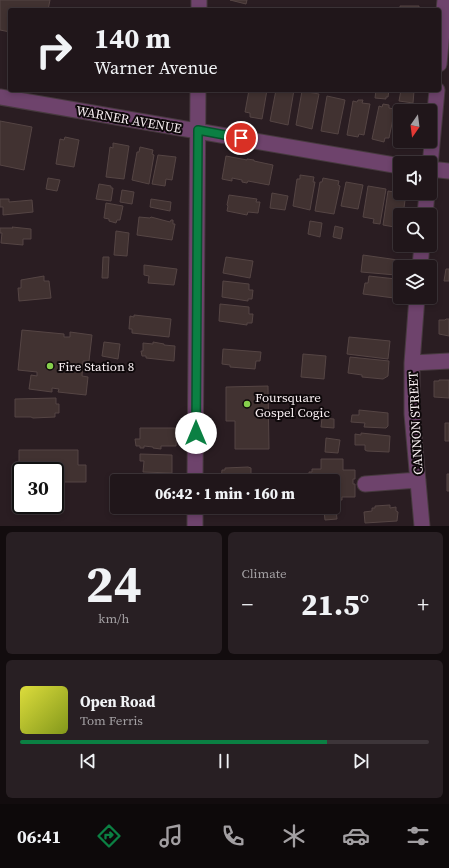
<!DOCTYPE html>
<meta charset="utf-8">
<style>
body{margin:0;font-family:"Source Serif 4",serif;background:#281f23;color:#f1f3f6;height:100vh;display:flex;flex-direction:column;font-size:15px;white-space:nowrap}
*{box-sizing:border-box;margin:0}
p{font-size:13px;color:#a29fa2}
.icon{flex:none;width:22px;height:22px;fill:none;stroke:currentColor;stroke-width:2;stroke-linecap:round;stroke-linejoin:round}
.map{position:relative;height:526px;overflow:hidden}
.panel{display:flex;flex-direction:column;gap:6px;padding:6px;background:#120c0e;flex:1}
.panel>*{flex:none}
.guide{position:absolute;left:8px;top:8px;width:433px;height:84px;border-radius:4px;box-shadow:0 2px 6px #0003,0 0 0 1px #3d3539;background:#20161a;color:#f1f3f6;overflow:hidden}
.needle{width:26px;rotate:194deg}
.fabs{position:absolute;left:393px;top:104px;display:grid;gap:8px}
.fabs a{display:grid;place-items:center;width:44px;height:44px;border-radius:4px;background:#20161a;box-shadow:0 2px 6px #0003,0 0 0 1px #3d3539;font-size:20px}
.speed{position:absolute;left:12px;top:462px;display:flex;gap:8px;font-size:20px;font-weight:700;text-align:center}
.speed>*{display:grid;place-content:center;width:52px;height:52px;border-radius:50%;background:#20161a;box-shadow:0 2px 6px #0003,0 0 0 1px #3d3539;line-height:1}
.speed .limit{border:2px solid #111;border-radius:6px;background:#fff;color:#111}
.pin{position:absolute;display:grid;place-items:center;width:34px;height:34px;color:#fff;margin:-17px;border:2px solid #fff;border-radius:50%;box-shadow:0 1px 4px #0007}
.me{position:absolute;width:44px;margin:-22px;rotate:0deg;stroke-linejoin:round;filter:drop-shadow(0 0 3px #0008)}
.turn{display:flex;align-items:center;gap:14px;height:84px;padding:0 20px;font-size:18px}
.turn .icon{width:52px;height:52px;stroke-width:2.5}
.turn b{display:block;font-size:28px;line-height:34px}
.big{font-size:30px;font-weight:800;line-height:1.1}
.panel .widget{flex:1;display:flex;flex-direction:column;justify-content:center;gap:6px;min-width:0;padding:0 14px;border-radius:6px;background:#281f23}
.panel .dial{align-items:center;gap:0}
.dial b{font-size:52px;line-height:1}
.song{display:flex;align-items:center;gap:12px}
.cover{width:48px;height:48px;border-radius:6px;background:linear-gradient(135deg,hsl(60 70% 55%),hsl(70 70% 35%))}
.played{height:4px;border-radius:2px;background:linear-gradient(90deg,#0b8043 75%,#3d3539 75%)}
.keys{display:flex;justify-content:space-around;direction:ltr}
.heat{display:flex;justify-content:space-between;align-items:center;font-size:22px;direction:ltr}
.panel .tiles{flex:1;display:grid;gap:6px;grid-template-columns:1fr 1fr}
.widget:last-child{grid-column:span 2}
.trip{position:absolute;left:110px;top:474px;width:230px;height:40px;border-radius:4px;background:#20161a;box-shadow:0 2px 6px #0003,0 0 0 1px #3d3539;font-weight:800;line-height:40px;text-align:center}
.dock{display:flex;height:64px;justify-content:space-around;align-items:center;background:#0d090a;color:#a29fa2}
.dock .icon{width:28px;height:28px}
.dock .on{color:#0b8043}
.dock b{font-size:18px;color:#f1f3f6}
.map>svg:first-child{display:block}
.building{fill:#413231;stroke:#554544}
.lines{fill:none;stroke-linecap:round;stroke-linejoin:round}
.minor-casing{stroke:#473a3f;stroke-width:17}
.minor{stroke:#6e436c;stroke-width:15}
.route-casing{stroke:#07532c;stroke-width:10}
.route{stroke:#0b8043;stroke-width:7}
.poi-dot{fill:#86cf4c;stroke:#0f090b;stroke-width:1.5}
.labels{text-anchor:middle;stroke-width:4;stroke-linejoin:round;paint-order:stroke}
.street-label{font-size:13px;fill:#f8eff2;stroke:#0f090b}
.poi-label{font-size:13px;fill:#f8eff2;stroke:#0f090b;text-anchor:start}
</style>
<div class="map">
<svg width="449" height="526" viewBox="0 0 449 526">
<rect width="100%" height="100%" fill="#2a1d22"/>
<path class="building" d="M0,0h50l-2,10h-38v22l-10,-2z
M230,0h17l-1,4z
M400,6h19v2l5,1v1h-24z
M121,90h14v2h-14z
M249,90h18l-5,29 -12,-2v-4l-5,-1z
M276,90h18l-6,35 -18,-4z
M376,90h13l-1,7h-2v2l-11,-1z
M401,90l13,1 -1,12 -14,-2z
M302,91l17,3 -7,35 -16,-4z
M327,96l18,4 -7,34 -17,-3z
M358,100h5l-1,3 8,1 -6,31 -5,-1 -1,3 -11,-2 6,-34 4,1z
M383,104l6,1v3l6,1 -6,29h-4l-1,4 -12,-3 7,-33 3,1z
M397,110l7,1h-4v30h10l-1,5 -12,-2 1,-4 -5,-1z
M0,121l32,6 -8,43 -24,-5z
M65,137l14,3 -5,27 -18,-3 4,-25 4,1z
M113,143l16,3 -5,33 -18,-2 4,-30 3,1z
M140,147l13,3 -1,4 2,1 -5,29 -17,-4 5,-28h2z
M158,155l18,2 -4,23 -6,-1 -1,7 -13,-2z
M226,156l21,4v-1l7,1v1l19,4 -4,20 -21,-4 -1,2 -5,-1v-2l-10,-2v3l-10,-2z
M300,175l14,2 -1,5h2l-5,28 -17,-4 4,-27h3z
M48,178l12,2 -3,11 -11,-2z
M323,178l16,3 -1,4 2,1 -6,28 -19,-3 5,-29h2z
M346,182l17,3 -5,24 -17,-3z
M99,184l12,2v2h2l-2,13 -15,-2z
M368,186l18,3 -6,35 -7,-1 1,-4 -11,-2z
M395,188h5v5h6l-3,22h-3v13l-17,-3 5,-34 6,1z
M122,190l12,2 -2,12 -12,-2z
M272,193l16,3 -3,14 -15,-2z
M229,195l28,4 -1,3h4l-2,11 -10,-1 -1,3 -20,-4 1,-5 -1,-1z
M0,199h9v3l23,-2 1,12 -30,3v-8h-3z
M151,199l20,3 -1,9 -20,-4z
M106,203l17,3 -3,14h-3l-1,3 -7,-2v-2l-5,-1z
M139,217l11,1 1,-1 19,5 1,-2h2v4h2l-3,16 -35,-5z
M310,221l12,2 -2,14 -12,-3z
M335,226l8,2 -2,11 -8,-2z
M12,227l19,2v10h-8v6l-22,-2 1,-10h-2v-5h13z
M116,231l13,2 -2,23 -13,-1z
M363,255l35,5 -2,15 -35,-3z
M103,257h6l-1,21h-6z
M226,257l27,4 -3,17 -27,-5z
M144,265l33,4 -3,16 -26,-2 1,-7 -5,-1z
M446,269h3v12h-5z
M44,276v5h5l2,17 -32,3 -1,-13h3v-8z
M369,276l27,3 -2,19 -31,-4 2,-11h3z
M223,281l26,3v6h4l-1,9h-4v2l-26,-4z
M220,304l29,3v7h4l-1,9h-5v2l-28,-4z
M134,315l37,4 -2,18 -37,-4v-4h-3l1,-13 4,1z
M446,319h3v17l-10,-2v-14h6z
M22,330l42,4v3h6v-5l22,3 -3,26h-6l-1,15 6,1 -2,18 -28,-3 1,-3 -7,-1v4l-23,-3 2,-14 6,1v-4l-19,-2z
M349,337l41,4 -2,18 -41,-5z
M104,342l16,2 -2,15 -16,-3z
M153,342l11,2v1l11,1 -1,15 -28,-3v-2h-4l-1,-5h2v-8l10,1z
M223,349l38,3 -1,9h-4l-1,8 -25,-2v-2l-8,-1z
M303,354l23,2 -2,23 -23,-2z
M350,357l39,4 -1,15 -5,3 -21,-2v-2l-14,-2z
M439,380h10v18l-15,-1v-16h5z
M268,386l1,63h-34v-28h-9v-34z
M56,398v6h3v9h-4v4l-22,1 -2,-1h-16v-18z
M359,410l29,3v13l-2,2 -22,-1 1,-4 -14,-1 1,-7h7z
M322,418l12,1v9l-13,-1z
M445,423h4v18h-4z
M140,428h37l-1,18h-15v3l-8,-1v-1l-9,-1v2h-4v-2h-4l-1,-7h5z
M361,433l29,3 -1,16 -22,-1 -2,-1v-5h-10v-11l6,1z
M326,438l14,2 -2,13 -13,-1z
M19,450h59v15h8v17h-31v-11h-34v11h-2z
M140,454l32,1v18l-29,-1 1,-11h-4z
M321,459h22v11h12v9h-2v5h2v13h-13v3h-9v-19h-24v-9h3v-3h9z
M248,467l3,1v11h-3v2l-27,-1 1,-10h3v-2z
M447,474h2v17h-2z
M390,505v3l6,-1v4l2,1 -1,9 -32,2 -1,-11 8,-1v-3h3v-2z
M336,510l1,9 -12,1 -1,-9z"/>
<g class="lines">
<defs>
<path id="minor" d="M199,10v-10
M439,64l6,-64
M0,97l400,69
M430,166l7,-76
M430,169l19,2
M425,215l2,-22
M420,267l2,-22
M417,297l-5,66v51l10,112
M412,363l37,-2
M195,481l3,-391
M365,484l53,-4
M195,526v-19"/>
</defs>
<use href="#minor" class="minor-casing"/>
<use href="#minor" class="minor"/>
</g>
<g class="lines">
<defs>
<path id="route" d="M196,433l2,-303 43,8"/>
</defs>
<use href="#route" class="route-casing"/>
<use href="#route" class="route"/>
</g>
<g class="poi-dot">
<circle cx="50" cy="366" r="4"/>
<circle cx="247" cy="404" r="4"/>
</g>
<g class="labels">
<g class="street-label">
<text transform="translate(129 119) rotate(10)" y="5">WARNER AVENUE</text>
<text transform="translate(415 423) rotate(-93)" y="5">CANNON STREET</text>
</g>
<g class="poi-label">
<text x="58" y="371">Fire Station 8</text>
<text x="255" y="402">Foursquare<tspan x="255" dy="15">Gospel Cogic</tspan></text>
</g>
</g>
</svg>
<div class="fabs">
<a><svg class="needle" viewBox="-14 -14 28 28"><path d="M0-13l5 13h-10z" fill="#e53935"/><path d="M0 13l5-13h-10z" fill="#a29fa2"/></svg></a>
<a><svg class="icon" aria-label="sound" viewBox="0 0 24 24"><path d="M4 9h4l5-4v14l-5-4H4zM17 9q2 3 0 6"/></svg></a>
<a><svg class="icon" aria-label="search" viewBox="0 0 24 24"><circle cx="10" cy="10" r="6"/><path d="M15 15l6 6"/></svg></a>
<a><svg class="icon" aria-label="layers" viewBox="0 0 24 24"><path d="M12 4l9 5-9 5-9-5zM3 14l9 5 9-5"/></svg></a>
</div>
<div class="speed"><div class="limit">30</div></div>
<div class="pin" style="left:241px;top:138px;background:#d93025"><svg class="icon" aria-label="arrive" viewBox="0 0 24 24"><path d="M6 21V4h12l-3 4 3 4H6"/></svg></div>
<svg class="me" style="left:196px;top:433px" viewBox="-20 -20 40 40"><circle r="19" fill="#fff"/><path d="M0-13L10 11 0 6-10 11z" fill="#0b8043"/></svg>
<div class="trip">06:42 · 1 min · 160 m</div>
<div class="guide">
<div class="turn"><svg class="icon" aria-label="right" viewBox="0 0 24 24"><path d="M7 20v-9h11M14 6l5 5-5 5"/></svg><div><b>140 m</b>Warner Avenue</div></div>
</div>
</div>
<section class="panel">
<div class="tiles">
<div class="widget dial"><b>24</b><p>km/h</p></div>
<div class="widget"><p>Climate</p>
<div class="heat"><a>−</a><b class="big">21.5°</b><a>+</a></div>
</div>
<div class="widget">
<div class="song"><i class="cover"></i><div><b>Open Road</b><p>Tom Ferris</p></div></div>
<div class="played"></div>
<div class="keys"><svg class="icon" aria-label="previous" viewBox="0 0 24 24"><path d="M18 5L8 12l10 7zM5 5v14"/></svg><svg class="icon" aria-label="pause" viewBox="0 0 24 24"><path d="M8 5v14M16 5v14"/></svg><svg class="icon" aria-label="next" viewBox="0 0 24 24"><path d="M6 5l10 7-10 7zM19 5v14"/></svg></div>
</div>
</div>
</section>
<nav class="dock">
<b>06:41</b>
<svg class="icon on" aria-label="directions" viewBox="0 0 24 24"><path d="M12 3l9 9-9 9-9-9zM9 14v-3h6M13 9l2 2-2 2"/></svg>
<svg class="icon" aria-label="music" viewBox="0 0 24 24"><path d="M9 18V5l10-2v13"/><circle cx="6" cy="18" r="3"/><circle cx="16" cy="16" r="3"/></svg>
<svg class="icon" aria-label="phone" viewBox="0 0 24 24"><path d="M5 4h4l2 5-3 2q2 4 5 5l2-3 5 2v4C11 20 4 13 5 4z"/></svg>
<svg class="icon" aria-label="climate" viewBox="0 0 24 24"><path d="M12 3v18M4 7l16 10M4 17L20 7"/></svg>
<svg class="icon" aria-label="car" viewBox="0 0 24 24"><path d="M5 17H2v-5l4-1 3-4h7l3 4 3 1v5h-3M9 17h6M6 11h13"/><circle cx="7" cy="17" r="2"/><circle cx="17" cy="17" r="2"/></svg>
<svg class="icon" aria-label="filters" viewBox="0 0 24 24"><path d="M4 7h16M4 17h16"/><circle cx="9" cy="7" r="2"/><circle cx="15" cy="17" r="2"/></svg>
</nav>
